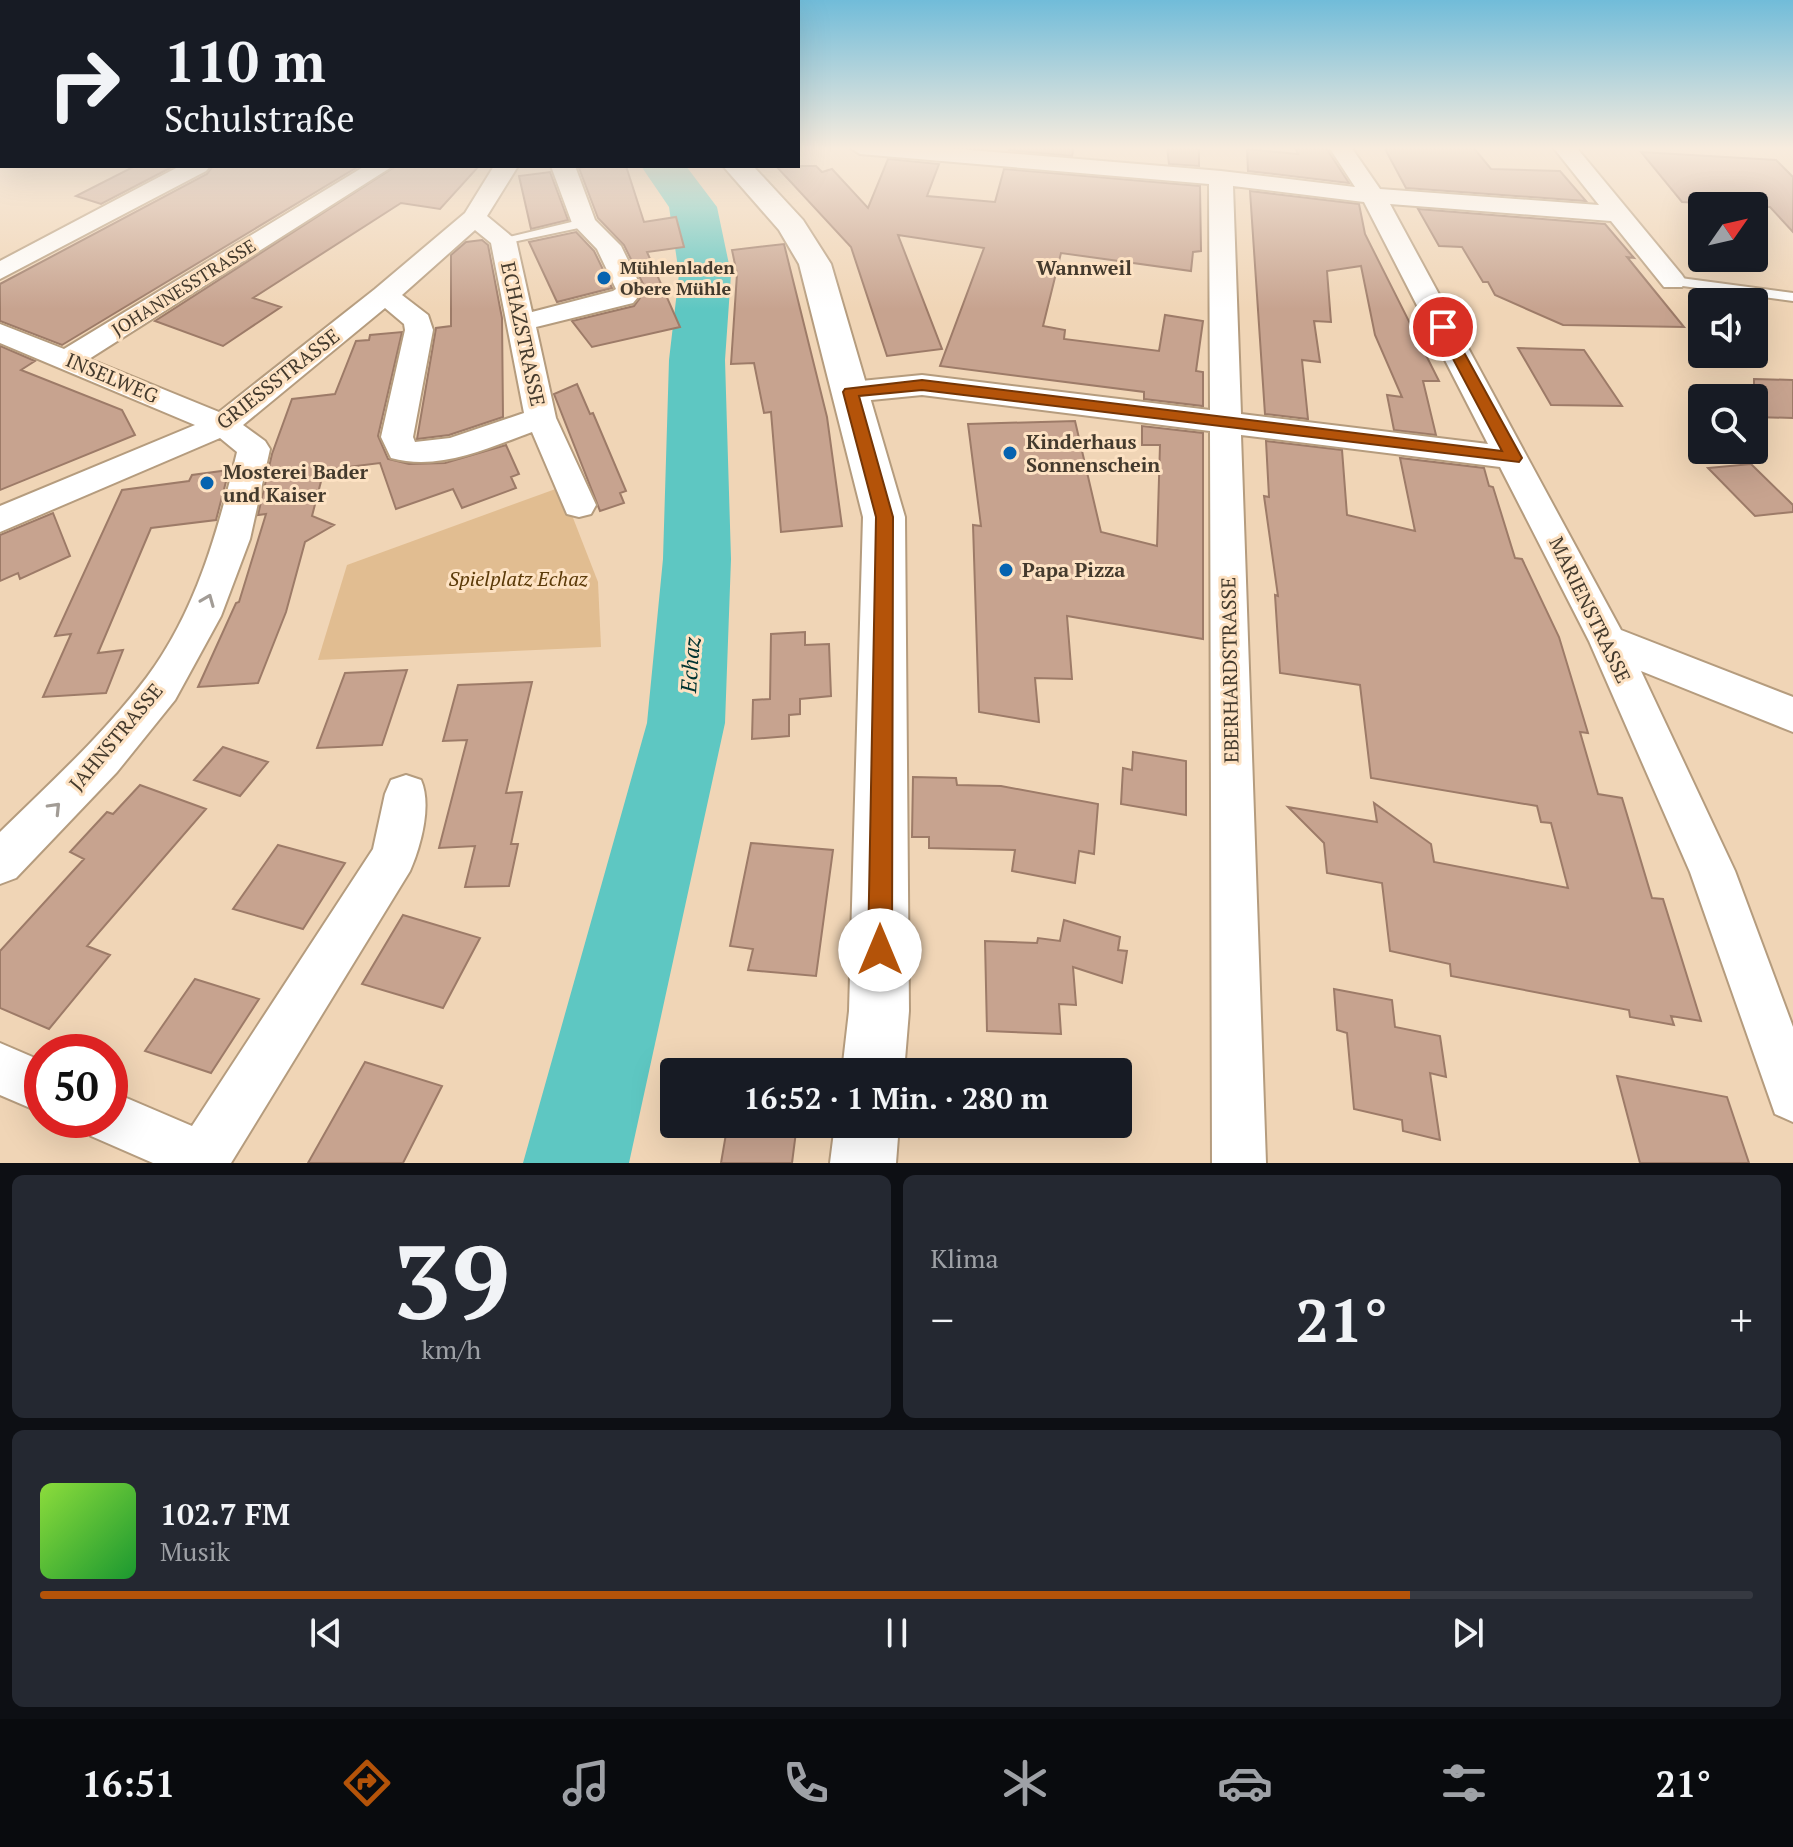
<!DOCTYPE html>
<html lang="de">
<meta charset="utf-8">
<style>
body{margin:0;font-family:"PT Serif",serif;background:#242831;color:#f1f3f6;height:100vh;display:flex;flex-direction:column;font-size:30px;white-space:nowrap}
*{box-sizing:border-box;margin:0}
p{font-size:26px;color:#9ea1a6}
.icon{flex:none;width:44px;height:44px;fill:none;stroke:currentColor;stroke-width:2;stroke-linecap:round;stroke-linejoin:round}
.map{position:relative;height:1163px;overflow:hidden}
.panel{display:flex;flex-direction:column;gap:12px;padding:12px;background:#0d0f14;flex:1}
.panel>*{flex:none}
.guide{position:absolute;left:0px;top:0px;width:800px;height:168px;box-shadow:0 8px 32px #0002;background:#171b24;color:#f1f3f6;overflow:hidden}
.needle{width:52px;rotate:56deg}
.buttons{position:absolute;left:1688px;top:192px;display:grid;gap:16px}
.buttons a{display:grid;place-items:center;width:80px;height:80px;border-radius:8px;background:#171b24;box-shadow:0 8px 32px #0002;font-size:40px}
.speed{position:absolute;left:24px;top:1034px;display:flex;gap:16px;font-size:40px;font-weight:700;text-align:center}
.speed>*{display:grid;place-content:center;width:104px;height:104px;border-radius:50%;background:#171b24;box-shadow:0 8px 32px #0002;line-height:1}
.speed .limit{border:12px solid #d22;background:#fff;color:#111}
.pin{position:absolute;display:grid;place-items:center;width:68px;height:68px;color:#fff;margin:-34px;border:4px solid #fff;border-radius:50%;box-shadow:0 2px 8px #0007}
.me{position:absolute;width:88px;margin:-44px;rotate:0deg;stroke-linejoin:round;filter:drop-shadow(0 0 6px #0008)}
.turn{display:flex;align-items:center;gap:28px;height:168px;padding:0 32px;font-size:36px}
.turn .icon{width:104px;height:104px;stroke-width:2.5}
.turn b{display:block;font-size:56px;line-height:68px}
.big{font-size:60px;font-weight:600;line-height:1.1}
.panel .widget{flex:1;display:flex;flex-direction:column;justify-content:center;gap:12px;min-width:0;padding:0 28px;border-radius:12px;background:#242831}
.panel .dial{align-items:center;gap:0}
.dial b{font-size:104px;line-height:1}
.song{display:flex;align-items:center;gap:24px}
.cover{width:96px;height:96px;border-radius:12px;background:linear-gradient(135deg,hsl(90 70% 55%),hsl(130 70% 35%))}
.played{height:8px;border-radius:4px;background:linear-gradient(90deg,#b45309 80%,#363941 80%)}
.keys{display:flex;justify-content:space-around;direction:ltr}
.heat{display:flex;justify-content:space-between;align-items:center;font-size:44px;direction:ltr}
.panel .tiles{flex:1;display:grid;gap:12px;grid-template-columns:1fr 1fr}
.widget:last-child{grid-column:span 2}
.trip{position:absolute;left:660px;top:1058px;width:472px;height:80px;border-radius:8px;background:#171b24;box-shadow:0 8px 32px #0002;font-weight:600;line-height:80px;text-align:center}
.tabs{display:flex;height:128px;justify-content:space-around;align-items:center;background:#090b0e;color:#9ea1a6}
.tabs .icon{width:56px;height:56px}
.tabs .active{color:#b45309}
.tabs b{font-size:36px;color:#f1f3f6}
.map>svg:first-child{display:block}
.green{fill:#e1bd91}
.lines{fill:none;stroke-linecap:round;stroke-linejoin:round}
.river{fill:#5ec7c2;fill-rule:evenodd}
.building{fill:#c7a38f;stroke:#9d7b68;stroke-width:2}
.service-casing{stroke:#b59c7e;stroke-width:4}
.minor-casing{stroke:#b59c7e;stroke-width:4}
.secondary-casing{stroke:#b59c7e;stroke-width:4}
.service{fill:#fff;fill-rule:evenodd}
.minor{fill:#fff;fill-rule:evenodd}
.secondary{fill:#fff;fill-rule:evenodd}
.oneway{stroke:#a29c96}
.route{fill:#b45309;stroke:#753606;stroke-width:2}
.poi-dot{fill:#0663b0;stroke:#fde2c3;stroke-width:3}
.labels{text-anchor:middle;stroke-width:6;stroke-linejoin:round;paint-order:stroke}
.far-poi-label{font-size:18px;font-weight:bold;fill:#443a2d;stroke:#fde2c3;text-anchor:start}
.far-street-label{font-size:18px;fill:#443a2d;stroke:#fde2c3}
.far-quarter-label{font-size:20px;font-weight:bold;fill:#443a2d;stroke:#fde2c3}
.street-label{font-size:20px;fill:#443a2d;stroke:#fde2c3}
.poi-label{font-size:20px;font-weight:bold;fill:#443a2d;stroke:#fde2c3;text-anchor:start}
.park-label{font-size:20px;font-style:italic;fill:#5b3a08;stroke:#fde2c3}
.water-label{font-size:22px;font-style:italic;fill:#003331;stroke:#fde2c3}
</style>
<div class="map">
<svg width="1793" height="1163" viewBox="0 0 1793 1163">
<rect width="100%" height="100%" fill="#f0d5b6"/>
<path class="green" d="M561,487l37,95 3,65 -283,13 29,-95z"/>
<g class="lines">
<path class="river" d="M641,166h45l31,41 14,67 -6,86 6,199 -6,164 -96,440h-106l124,-440 16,-164 6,-199 10,-86 -10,-67z"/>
</g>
<path class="building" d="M1010,147h64l-2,9 -63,-6z
M1167,147h32v19l-30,-2z
M1295,147l31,1 23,35 -101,-12 -1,-22 51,5z
M1384,147h89l18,22 69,2 26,30 -180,-13z
M1641,152l135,8 17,17v55l-23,-25 -88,-5z
M888,159l51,5 -12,32 68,6 9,-33 196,17 1,65 -8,1 -2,19 -130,-18 -18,73 22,4 -1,9 95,12 6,-36 38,6 -7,50 7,1v34l-59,-7v-7l-204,-26 44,-118 -86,-13 44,114 -55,7 -36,-109 -75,-81h40l6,6 10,-3 36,39z
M135,166h39l-73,38 -25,-8z
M213,166h146l-297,179 -62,-24v-37l207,-110z
M396,166h83l-39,43 -39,-6 -148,95 28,9 -58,39 -68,-25z
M590,166h36l18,56 32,-5 8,30 -37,5 33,75 -88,20 -20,-26 62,-15 12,-16 -22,-45 -26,-27 -19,-50z
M550,172l18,48 -37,9 -12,-53z
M1250,191l109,13 6,30 74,147h-16l13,54 -42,-5 -7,-35 15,2 -27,-62 -14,-69 -34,5 4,51 -17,-1 6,41 -18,-2 6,59 -43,-5z
M1418,209l187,15 29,34 -7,-1 57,70 -121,-2 -68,-30 -7,-13h-5l-21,-35 -23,-1z
M576,232l18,19 18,37 -55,14 -28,-60z
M482,240l6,5 14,73 1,99 -54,18 -32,4 19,-111 15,-2v-71l15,-13z
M784,244l43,173 15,109 -61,6 -10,-120 -7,1 -10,-50 -23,1 6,-90 -5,-24z
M402,332l-24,104 10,23 21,5 36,-1 61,-18 13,29 -8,3 5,11 -54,20 -9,-19 -57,20 -16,-46 -56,7 -12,46 22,9 -29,17 -19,70 -28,71 -60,4 38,-84 3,-1 27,-88 -8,1 14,-61 20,-55 43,-5 21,-53 13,-1 1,-5z
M0,346l35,15 -14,9 101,40 13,25 -135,55z
M1518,348l66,2 38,56 -71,-1z
M1754,379l39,1v38l-39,-1z
M577,384l13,30 3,-1 33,78 -6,2 4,10 -24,8 -46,-117z
M1075,421l26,111 56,14 3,-101h-18v-19l61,7v206l-136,-23 5,63 -37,-1 4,44 -60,-10 -6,-187 8,1 -13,-102z
M1266,441l76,9 5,65 68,16 -15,-73 84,10 5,18 4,1 22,71 7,1 37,78 29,96 -8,-1 18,62 24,4 30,100 11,1 38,122 -30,-5 3,9 -44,-8 -1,-7 -178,-34 -1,-12 -60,-13 -8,-68 -55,-10 -3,-30 -36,-36 89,15 -3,-19 57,41 3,18 134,26 -17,-65 -10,-1 -4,-16 -166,-28 -11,-93 -80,-12 -5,-78 3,1 -14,-100 5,1z
M1751,464l42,41v7l-38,4 -47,-48z
M229,470l-13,50 -65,8 -53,125 25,-3 -17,43 -63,4 28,-63 -16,2 67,-146 67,-9 3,-6z
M53,513l17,43 -50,23 -2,-6 -18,8v-46z
M805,632v13l24,-1 2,52 -31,3v15l-11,1v21l-37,3 1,-39 17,-1 1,-65z
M407,670l-25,75 -65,3 28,-75z
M532,682l-26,111 16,-1 -11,52h7l-9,42 -44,1 10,-41 -36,2 28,-108 -24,1 15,-56z
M223,747l45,15 -28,34 -46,-16z
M1133,752l53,9v54l-65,-11 2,-36 9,2z
M913,777l43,1 1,7 44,1 97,18 -4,50 -15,-3 -4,32 -63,-12 3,-21 -86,-2v-11h-17z
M140,785l66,24 -119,137 23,9 -61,74 -49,-21v-57l84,-92 -14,-7 37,-40 6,2z
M751,843l82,7 -17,126 -68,-6 5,-21 -23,-3z
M278,845l67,18 -42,66 -70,-20z
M403,915l77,23 -37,70 -81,-24z
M1064,920l56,17 -2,13 9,1 -5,32 -49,-16 3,38 -17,-1 2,30 -74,-3 -2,-90 52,2 1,-5 22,3z
M195,979l64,20 -48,74 -66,-22z
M1334,989l58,11 3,27 45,9 6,41 -16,-4 10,67 -37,-9 -1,-11 -48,-11 -7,-76 -10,-3z
M711,1061l93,8v3h-95z
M365,1062l77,24 -39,77h-95z
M1617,1076l110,21 22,66h-109z
M700,1124h97l-5,39h-71l5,-29 -27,-2z"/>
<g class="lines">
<defs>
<path id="service" d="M584,219l4,1v6l-85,18 -6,-4z
M1673,277l120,16v8l-125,-17v-6z"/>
<path id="minor" d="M849,147h85l287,24 134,16 -26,-40h22l29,42 219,16 -46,-58h23l106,128 4,6 -4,6h-18l-53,-66 -221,-17 231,426 172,67v35l-152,-61 94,200 58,156v95l-18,-8 -85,-242 -101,-231 -89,-174 -259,-32 25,728h-54l-2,-732 -288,-36 -71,7 -11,-3 -4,-7 4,-7 11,-3 71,-7 288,35 -1,-226 -349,-30zM1233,186l131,16 124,242 -247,-30z
M180,166h30l-4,5 -206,108v-18z
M365,166h28l-304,193 130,53 156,-123 90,-76 29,-47h24l-31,50 29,24 16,72 81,-21 3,-2 -19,-40 -25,-26 -21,-57h24l20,54 26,26 22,45 -10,12 -97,24 20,91 40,87 -5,9 -12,3 -12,-3 -35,-82c-46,17 -93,39 -141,26l-10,-21 24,-107 -1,-6 -19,-16 -142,117 22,16 5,8 -20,90 -29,77 -46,84 -58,72 -101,106 -16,6v-52c50,-49 104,-98 147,-155 49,-66 71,-146 90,-225l-17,-14 -220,94v-26l195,-81 -195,-82v-19l64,25zM475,230l16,13 33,170 -74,25 -35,4 -2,-5 20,-107 -5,-15 -26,-20z
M406,775l15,5c11,25 0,66 -11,91l-179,292h-78l-62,-27 -6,-16h25v-29l82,35 181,-277 12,-55 6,-14z
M0,1043l42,18v52l-42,-18z"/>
<path id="secondary" d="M723,166h30l50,54 28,44 74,253 4,494 -5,61h-62l7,-61 14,-494 -64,-253 -20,-34z
M835,1124h64l-3,39h-66z"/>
</defs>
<use href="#service" class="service-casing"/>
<use href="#minor" class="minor-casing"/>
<use href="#secondary" class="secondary-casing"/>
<use href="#service" class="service"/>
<use href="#minor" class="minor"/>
<use href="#secondary" class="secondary"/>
</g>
<defs><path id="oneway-chevron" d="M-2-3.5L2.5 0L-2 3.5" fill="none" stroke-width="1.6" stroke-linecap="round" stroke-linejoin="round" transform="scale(2)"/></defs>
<g class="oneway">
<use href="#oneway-chevron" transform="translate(208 600) rotate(-68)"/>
<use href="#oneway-chevron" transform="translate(55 808) rotate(-46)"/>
</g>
<linearGradient id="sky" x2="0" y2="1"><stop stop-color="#71bcd9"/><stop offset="0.48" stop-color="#f8ecde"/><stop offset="1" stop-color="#f8ecde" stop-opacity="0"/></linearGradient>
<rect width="1793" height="309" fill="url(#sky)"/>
<path class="route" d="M1443,323l7,4 72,131 -3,4 -597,-72 -63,6 34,121 -1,433 -4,8 -8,4 -9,-4 -3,-8 8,-433 -33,-125 2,-3 77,-9 580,71 -66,-124z"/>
<g class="poi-dot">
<circle cx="604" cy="278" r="8"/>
<circle cx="1010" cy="453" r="8"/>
<circle cx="207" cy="483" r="8"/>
<circle cx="1006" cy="570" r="8"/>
</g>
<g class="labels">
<g class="far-poi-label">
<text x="620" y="274">Mühlenladen<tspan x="620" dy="21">Obere Mühle</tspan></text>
</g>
<g class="far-street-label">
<text transform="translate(184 288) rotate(-32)" y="6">JOHANNESSTRASSE</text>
</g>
<g class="far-quarter-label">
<text x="1084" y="275">Wannweil</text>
</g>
<g class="street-label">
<text transform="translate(523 334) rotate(78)" y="7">ECHAZSTRASSE</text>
<text transform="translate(112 378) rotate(23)" y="7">INSELWEG</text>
<text transform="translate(278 379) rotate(-38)" y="7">GRIESSSTRASSE</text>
<text transform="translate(1590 610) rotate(64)" y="7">MARIENSTRASSE</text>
<text transform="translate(1230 670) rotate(-91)" y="7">EBERHARDSTRASSE</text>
<text transform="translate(116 737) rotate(-50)" y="7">JAHNSTRASSE</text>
</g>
<g class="poi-label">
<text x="1026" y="449">Kinderhaus<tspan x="1026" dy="23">Sonnenschein</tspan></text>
<text x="223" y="479">Mosterei Bader<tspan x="223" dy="23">und Kaiser</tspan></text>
<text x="1022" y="577">Papa Pizza</text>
</g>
<g class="park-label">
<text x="518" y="586">Spielplatz Echaz</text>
</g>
<g class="water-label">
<text transform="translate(690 665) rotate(-86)" y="8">Echaz</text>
</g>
</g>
</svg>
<div class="buttons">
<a><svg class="needle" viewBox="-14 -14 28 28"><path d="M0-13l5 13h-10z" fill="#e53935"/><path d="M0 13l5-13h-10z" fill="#9ea1a6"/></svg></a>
<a><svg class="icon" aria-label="sound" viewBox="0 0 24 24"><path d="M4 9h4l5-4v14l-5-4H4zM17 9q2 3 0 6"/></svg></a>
<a><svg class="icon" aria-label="search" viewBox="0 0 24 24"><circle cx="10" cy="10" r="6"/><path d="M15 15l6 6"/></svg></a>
</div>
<div class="speed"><div class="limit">50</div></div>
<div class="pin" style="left:1443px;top:327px;background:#d93025"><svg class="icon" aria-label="arrive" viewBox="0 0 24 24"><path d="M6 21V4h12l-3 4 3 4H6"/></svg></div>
<svg class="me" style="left:880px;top:950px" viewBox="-20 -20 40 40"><circle r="19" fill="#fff"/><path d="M0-13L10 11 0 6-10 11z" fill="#b45309"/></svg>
<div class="trip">16:52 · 1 Min. · 280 m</div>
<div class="guide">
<div class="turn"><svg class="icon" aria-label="right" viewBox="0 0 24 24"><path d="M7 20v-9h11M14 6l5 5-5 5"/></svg><div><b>110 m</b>Schulstraße</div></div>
</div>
</div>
<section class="panel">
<div class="tiles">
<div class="widget dial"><b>39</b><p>km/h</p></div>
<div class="widget"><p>Klima</p>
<div class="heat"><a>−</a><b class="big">21°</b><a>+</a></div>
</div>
<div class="widget">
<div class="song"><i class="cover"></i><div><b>102.7 FM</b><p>Musik</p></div></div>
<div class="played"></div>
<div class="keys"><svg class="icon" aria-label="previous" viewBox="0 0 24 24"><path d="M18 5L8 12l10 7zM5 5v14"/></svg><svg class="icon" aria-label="pause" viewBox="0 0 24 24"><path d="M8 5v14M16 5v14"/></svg><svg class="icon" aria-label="next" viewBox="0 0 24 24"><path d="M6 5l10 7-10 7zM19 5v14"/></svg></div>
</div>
</div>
</section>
<nav class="tabs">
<b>16:51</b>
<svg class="icon active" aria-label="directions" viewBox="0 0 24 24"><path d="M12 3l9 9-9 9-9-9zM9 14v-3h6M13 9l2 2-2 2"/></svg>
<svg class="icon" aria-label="music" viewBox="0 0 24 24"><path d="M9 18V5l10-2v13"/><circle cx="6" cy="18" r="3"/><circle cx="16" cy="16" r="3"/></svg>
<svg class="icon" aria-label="phone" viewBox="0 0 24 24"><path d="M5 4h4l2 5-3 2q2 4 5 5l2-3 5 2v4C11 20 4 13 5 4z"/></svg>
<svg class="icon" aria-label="climate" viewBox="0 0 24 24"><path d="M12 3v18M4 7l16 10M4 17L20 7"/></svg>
<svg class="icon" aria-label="car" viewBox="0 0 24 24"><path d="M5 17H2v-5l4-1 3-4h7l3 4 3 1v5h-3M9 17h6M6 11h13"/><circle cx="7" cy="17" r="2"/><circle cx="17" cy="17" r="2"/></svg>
<svg class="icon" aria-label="filters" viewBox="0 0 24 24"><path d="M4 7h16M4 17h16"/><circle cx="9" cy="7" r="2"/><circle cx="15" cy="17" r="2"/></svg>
<b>21°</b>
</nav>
